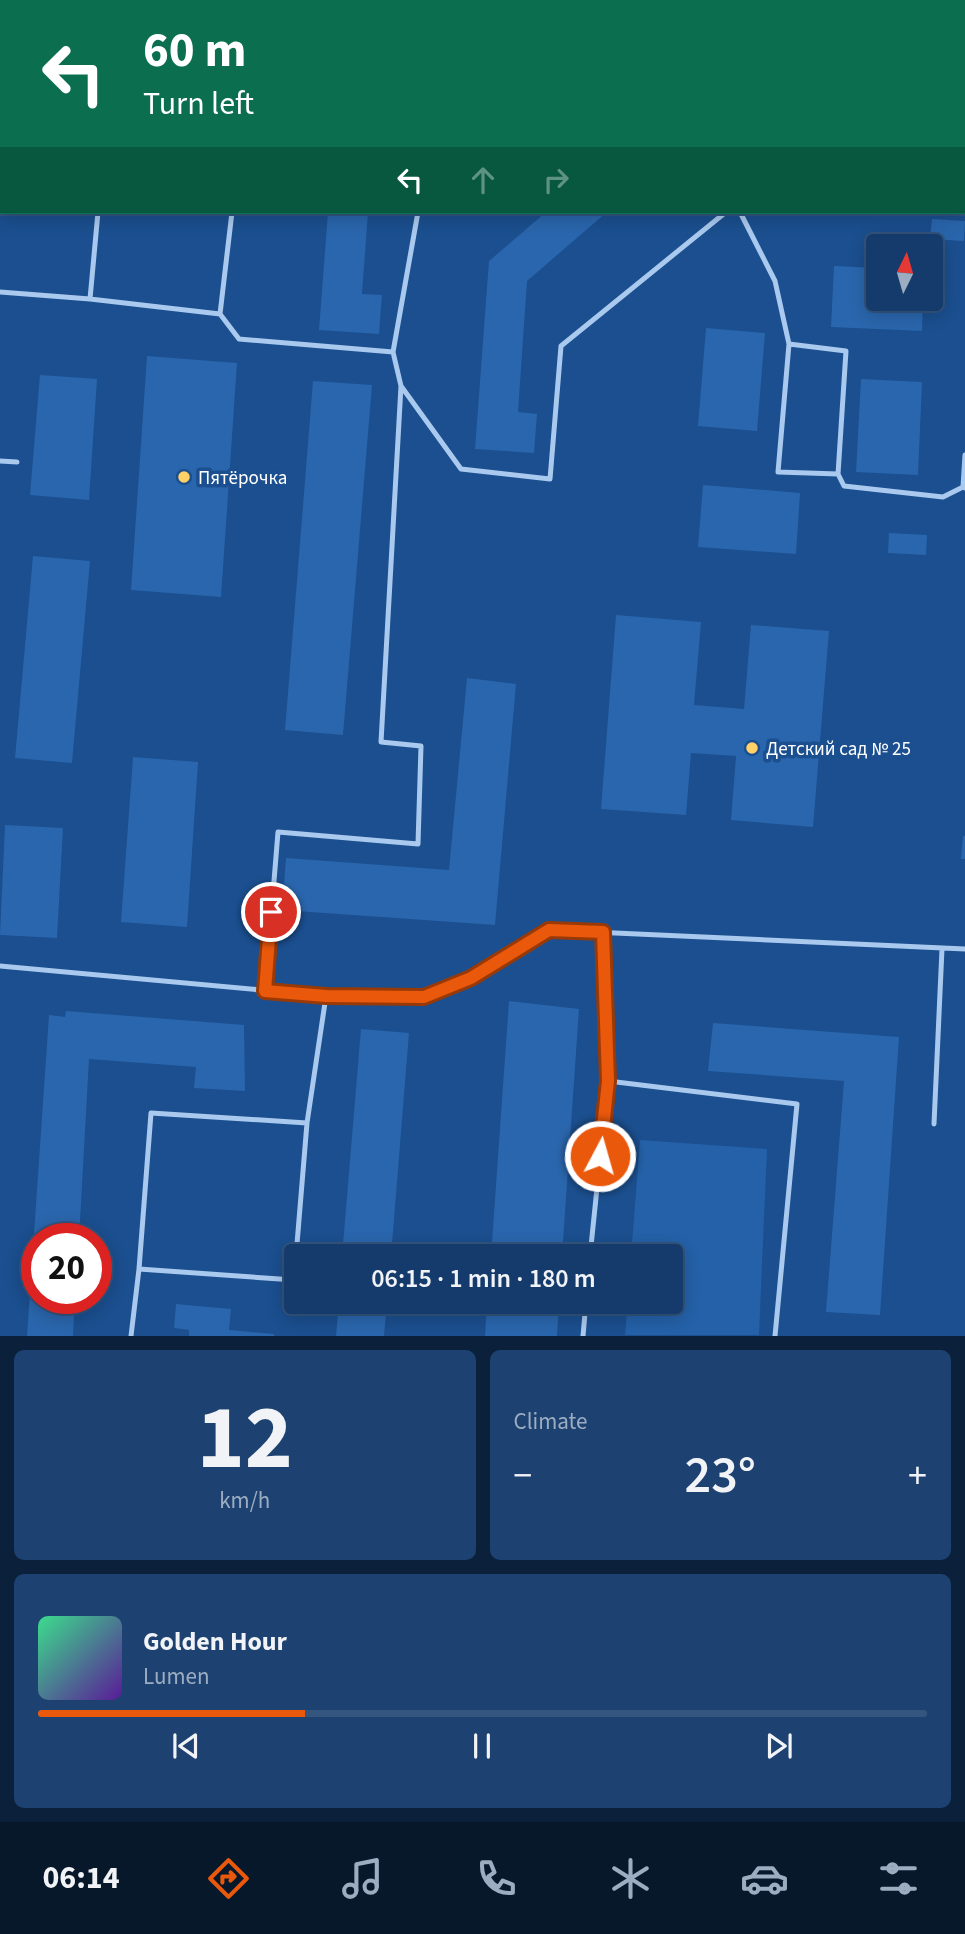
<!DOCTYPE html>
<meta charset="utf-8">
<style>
body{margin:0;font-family:"Source Sans 3",sans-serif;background:#1d4271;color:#f1f3f6;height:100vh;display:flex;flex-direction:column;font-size:26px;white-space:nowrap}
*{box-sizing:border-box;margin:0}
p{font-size:23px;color:#9dadc1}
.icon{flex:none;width:38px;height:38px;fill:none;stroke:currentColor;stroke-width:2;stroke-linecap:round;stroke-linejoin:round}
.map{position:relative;height:1336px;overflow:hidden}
.panel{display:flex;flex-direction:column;gap:14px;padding:14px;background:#0b203b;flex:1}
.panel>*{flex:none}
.banner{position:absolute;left:0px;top:0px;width:966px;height:214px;box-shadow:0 4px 18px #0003,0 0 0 2px #33557e;background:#0b6e4f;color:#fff;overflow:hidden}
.needle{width:46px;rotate:5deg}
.controls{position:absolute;left:866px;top:234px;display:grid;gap:14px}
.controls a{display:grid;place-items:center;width:77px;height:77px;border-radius:7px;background:#143b6b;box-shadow:0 4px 18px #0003,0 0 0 2px #33557e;font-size:35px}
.speed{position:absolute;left:21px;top:1223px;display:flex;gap:14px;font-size:35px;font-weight:700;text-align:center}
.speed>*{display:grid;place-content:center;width:91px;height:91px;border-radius:50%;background:#143b6b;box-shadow:0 4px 18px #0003,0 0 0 2px #33557e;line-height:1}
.speed .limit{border:10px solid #d22;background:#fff;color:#111}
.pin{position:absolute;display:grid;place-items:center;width:60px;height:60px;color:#fff;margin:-30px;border:4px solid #fff;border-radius:50%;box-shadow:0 2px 7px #0007}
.me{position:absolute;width:77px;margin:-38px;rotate:6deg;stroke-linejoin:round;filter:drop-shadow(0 0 5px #0008)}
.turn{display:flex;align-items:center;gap:24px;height:147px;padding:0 28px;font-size:32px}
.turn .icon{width:91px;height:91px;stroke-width:2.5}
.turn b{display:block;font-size:49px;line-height:60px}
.lanes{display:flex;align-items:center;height:66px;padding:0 28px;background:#0003;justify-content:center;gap:35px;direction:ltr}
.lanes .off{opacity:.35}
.big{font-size:52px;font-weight:600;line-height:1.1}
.panel .tile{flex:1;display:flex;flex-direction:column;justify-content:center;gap:10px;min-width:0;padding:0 24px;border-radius:10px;background:#1d4271}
.panel .dial{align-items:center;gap:0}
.dial b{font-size:91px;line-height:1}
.song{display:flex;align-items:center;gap:21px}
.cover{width:84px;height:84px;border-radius:10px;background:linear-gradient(135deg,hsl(150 70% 55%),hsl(270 70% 35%))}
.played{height:7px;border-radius:4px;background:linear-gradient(90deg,#ea580c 30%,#33557e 30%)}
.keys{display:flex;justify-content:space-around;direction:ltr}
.heat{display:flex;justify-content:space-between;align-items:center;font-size:38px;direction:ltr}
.panel .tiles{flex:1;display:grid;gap:14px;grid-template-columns:1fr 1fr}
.tile:last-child{grid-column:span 2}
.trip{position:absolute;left:284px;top:1244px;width:399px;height:70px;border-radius:7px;background:#143b6b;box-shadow:0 4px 18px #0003,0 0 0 2px #33557e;font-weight:600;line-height:70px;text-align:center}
.tab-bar{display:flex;height:112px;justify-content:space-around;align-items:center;background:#08182b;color:#9dadc1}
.tab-bar .icon{width:49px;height:49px}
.tab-bar .current{color:#ea580c}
.tab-bar b{font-size:32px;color:#f1f3f6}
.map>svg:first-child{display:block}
.green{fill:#2461a8}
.building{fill:#2a66ad}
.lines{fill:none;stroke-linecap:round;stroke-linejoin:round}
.service{stroke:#a9c9ee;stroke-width:5}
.route-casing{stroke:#983908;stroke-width:18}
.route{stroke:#ea580c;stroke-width:12}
.poi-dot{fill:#ffd166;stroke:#1b4f8f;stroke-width:2.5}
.labels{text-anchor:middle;stroke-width:7;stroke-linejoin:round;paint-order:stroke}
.poi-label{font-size:19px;fill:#fff;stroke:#1b4f8f;text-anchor:start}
</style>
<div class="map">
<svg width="965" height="1336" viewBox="0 0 965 1336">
<rect width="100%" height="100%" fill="#1b4f8f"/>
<path class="green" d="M640,1140l127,9 -8,186h-134l3,-33h42v-46h-39z"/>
<path class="building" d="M328,212h40l-6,82 20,1 -3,39 -60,-4z
M546,212h61l-80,69 -9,131 19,2 -3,39 -59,-4 14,-188z
M932,219l33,2 -1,20 -34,-2z
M834,266l44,2v31h45l-1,32 -91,-4z
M706,328l59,5 -8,98 -59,-5z
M147,356l90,7 -16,234 -90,-7z
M40,375l57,4 -8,121 -59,-5z
M861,379l61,3 -4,93 -62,-3z
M313,381l59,4 -29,350 -58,-5z
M703,485l97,8 -4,61 -98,-7z
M889,533l38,2 -1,20 -38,-2z
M33,556l57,5 -18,202 -57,-5z
M616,615l85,7 -7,83 50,4 7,-84 78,6 -16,196 -82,-7 5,-64 -45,-3 -5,62 -85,-6z
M467,678l49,6 -21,241 -213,-15 4,-52 163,12z
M133,757l65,5 -11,165 -66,-5z
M5,825l58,3 -6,110 -57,-3z
M963,836h2v23h-4z
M509,1001l70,8 -17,247h-71z
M66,1011l178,14 1,66 -51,-3 2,-21 -107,-8 -10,180h-42v59h38l-2,38h-46l22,-321 16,2z
M713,1023l186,14 -19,278 -54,-3 18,-231 -136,-10z
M361,1029l48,4 -18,223h-49z
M339,1302h48l-3,34h-48z
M487,1302h72l-2,34h-72z
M176,1304l55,5 -2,21 45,4v2h-85v-6l-15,-2z"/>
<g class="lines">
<path class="service" d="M767,0v2
M108,2l2,-2
M419,2l3,-2
M623,2v-2
M964,200h1
M740,212l35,69 14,63 -11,128 60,2 8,-123 -57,-7
M0,292l90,7 130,15 12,-102
M90,299l8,-87
M220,314l19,25 154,13
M401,386l60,83 89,10 11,-133 165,-134
M965,455l-2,32 2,1
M0,461l17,1
M838,474l6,12 99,11 20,-10
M0,966l326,30 -19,127 -11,133
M265,991l13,-159 140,12 3,-98 -40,-4 20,-356 -8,-34 25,-140
M326,996l98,1 47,-19 78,-48 416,19
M608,1081l189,23 -22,232
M934,1124l8,-175
M590,1256l18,-175 -5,-149
M139,1269l155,11 2,-19
M131,1336l8,-67 12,-156 156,10
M583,1336l3,-34"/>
</g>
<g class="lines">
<defs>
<path id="route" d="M271,912l-6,79 61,5 98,1 47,-19 78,-48 54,2 5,149 -8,75"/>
</defs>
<use href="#route" class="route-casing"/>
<use href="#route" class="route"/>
</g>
<g class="poi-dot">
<circle cx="184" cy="477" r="7"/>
<circle cx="752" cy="748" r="7"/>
</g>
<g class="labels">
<g class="poi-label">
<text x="198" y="484">Пятёрочка</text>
<text x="766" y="755">Детский сад № 25</text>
</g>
</g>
</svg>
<div class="controls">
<a><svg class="needle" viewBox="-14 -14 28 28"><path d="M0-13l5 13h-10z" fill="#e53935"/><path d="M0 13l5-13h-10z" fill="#9dadc1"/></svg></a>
</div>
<div class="speed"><div class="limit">20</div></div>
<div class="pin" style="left:271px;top:912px;background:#d93025"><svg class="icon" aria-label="arrive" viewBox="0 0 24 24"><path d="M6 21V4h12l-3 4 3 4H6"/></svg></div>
<svg class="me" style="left:600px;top:1156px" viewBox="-20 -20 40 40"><circle r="17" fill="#ea580c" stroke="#fff" stroke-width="3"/><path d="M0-11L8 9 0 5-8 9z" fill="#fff"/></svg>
<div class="trip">06:15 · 1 min · 180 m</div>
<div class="banner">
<div class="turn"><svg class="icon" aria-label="left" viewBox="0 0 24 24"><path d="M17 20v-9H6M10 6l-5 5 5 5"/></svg><div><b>60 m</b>Turn left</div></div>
<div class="lanes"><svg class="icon" aria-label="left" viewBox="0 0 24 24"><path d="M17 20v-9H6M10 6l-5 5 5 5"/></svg><svg class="icon off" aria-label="ahead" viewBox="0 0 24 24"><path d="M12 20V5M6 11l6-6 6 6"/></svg><svg class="icon off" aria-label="right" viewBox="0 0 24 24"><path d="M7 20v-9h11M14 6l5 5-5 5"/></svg></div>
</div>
</div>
<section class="panel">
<div class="tiles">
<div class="tile dial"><b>12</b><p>km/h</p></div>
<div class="tile"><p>Climate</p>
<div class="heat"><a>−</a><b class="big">23°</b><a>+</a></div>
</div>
<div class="tile">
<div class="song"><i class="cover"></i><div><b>Golden Hour</b><p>Lumen</p></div></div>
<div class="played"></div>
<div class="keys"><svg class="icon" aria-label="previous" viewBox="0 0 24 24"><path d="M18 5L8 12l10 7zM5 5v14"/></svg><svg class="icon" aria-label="pause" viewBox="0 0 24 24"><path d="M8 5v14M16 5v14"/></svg><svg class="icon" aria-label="next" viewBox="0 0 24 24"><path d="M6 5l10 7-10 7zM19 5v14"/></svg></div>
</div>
</div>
</section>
<nav class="tab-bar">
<b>06:14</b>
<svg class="icon current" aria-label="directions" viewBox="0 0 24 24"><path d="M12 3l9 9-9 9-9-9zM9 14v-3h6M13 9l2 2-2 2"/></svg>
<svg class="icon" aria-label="music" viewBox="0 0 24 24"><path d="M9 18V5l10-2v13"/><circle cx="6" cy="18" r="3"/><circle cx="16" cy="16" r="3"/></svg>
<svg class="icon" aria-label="phone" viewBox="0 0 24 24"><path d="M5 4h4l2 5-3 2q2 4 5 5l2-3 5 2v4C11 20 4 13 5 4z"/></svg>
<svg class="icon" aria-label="climate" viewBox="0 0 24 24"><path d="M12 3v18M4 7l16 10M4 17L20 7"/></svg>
<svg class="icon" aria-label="car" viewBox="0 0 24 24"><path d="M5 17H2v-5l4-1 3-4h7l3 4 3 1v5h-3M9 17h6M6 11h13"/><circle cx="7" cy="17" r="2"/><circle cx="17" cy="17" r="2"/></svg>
<svg class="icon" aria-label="filters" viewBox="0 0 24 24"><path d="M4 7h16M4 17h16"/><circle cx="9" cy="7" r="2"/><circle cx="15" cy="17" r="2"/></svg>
</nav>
